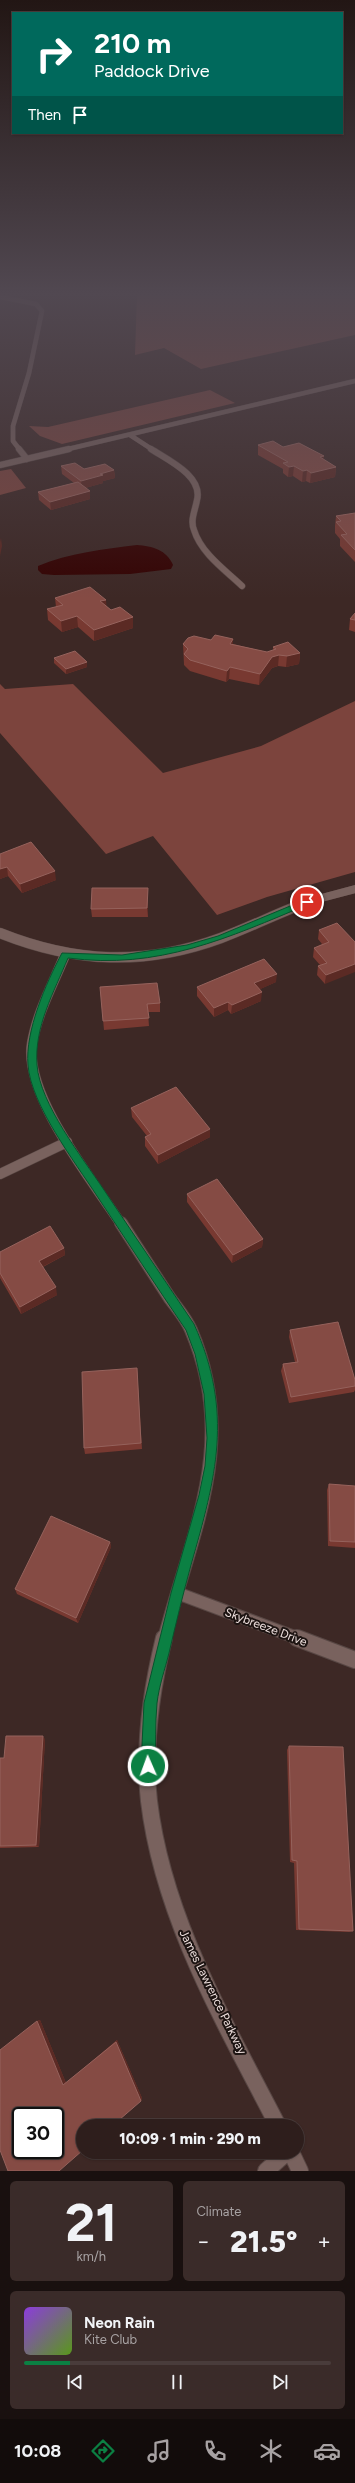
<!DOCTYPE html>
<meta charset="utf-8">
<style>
body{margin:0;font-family:Figtree,sans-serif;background:#3a2b29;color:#f1f3f6;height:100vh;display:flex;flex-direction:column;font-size:15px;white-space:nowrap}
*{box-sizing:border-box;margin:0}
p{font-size:13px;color:#a7a2a3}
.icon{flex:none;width:22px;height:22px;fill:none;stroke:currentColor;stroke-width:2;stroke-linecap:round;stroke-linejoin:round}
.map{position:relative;height:2171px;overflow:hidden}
.drawer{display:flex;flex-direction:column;gap:10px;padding:10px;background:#19100f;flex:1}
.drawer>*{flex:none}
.banner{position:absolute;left:12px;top:12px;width:331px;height:122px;border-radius:0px;box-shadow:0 1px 3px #0004,0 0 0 1px #493c3b;background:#00695c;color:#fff;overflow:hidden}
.speed{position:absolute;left:12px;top:2107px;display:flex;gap:8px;font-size:20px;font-weight:700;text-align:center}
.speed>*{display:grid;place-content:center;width:52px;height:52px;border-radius:50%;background:#2e1e1c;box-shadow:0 1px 3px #0004,0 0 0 1px #493c3b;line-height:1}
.speed .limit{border:2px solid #111;border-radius:6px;background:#fff;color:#111}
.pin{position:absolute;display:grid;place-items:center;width:34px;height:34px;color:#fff;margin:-17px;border:2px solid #fff;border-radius:50%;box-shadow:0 1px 4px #0007}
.me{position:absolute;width:44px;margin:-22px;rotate:358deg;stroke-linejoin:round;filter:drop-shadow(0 0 3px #0008)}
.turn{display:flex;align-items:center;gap:14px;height:84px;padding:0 16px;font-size:18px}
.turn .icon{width:52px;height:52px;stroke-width:2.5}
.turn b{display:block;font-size:28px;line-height:34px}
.then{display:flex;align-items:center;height:38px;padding:0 16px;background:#0003;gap:8px;font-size:15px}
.big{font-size:30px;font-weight:800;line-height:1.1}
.drawer .widget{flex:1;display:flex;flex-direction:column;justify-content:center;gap:6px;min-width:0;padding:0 14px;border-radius:6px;background:#3a2b29}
.drawer .dial{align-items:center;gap:0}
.dial b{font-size:52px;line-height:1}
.song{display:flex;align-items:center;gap:12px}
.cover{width:48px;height:48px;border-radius:6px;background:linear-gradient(135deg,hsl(270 70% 55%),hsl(90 70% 35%))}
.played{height:4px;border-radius:2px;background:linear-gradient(90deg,#0b8043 15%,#493c3b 15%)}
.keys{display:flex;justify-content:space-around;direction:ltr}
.heat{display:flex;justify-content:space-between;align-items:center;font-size:22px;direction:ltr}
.drawer .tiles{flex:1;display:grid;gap:10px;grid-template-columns:1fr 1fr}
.widget:last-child{grid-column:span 2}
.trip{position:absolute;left:76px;top:2119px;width:228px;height:40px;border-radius:20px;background:#2e1e1c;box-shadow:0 1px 3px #0004,0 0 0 1px #493c3b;font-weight:800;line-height:40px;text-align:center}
.tab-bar{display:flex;height:64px;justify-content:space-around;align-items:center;background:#120c0b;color:#a7a2a3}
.tab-bar .icon{width:28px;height:28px}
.tab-bar .selected{color:#0b8043}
.tab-bar b{font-size:18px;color:#f1f3f6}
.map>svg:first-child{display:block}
.green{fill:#7c443d}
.water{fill:#340302}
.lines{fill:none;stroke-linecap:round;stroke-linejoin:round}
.minor-far5-casing{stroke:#584744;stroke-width:5}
.minor-far4-casing{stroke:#584744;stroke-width:7}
.minor-far3-casing{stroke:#584744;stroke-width:8}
.minor-far2-casing{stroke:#584744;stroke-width:11}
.minor-far1-casing{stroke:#584744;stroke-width:14}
.minor-casing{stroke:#584744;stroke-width:18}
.minor-far5{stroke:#79625e;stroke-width:4.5}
.minor-far4{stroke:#79625e;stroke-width:6}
.minor-far3{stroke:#79625e;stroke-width:8}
.minor-far2{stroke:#79625e;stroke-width:10}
.minor-far1{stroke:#79625e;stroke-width:12}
.minor{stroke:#79625e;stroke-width:16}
.wall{fill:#783931}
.shaded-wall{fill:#5b2a24}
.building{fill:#854b44;stroke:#95625c;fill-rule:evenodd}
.route{fill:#0b8043;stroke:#07532c}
.labels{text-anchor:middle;stroke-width:4;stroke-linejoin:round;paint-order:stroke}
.near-street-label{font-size:12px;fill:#efe1df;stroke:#1d1412}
</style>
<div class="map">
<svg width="355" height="2171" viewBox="0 0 355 2171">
<rect width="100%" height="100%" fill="#3d2825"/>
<path class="green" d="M137,295h218v40l-154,34 -37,-21 -29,7z
M210,390l25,13 -173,41 -22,-8 -11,-10 19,1z
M11,469l15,19 -26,7v-24z
M0,684l5,5 68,-5 90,89 98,-27 94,-45v171l-88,25 -50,18 -64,-79 -47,18 -106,-121z"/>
<path class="water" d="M137,545c15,1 30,5 36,20l-2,4 -41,5 -76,1 -12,-1 -4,-4v-4c31,-13 66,-17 99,-21z"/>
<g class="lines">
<defs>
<path id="minor-far5" d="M0,297l36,7 6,7 -13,62 -16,53v15l7,9
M130,435l23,15
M64,450l291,-69"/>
<path id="minor-far4" d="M19,449l8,10
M151,449c17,11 52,27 46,51 -2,11 -7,20 -3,30 7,23 31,40 48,56
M0,465l69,-16"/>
<path id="minor-far3" d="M314,900l41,-11"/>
<path id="minor-far2" d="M0,933c75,30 145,33 221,5 32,-12 63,-28 95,-39
M65,955c-12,29 -28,58 -33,89 -8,52 61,137 89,180
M0,1174l67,-32"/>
<path id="minor-far1" d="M121,1223c16,25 32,49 48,74 7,10 17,21 22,33 48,112 1,201 -27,309
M177,1593l123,46"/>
<path id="minor" d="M164,1638c-13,53 -21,108 -15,163 14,117 76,222 129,325
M297,1638l58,22
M291,2152l9,19
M266,2171l21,-19"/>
</defs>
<use href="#minor-far5" class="minor-far5-casing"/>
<use href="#minor-far4" class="minor-far4-casing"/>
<use href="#minor-far3" class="minor-far3-casing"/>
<use href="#minor-far2" class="minor-far2-casing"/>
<use href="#minor-far1" class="minor-far1-casing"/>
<use href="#minor" class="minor-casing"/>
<use href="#minor-far5" class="minor-far5"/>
<use href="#minor-far4" class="minor-far4"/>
<use href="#minor-far3" class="minor-far3"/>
<use href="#minor-far2" class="minor-far2"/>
<use href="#minor-far1" class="minor-far1"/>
<use href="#minor" class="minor"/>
</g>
<path class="wall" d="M258,445l25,2 41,13 12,7 -1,10 -25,6 -4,-2 -4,1 -9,-6 -5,1 -5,-4v-4l-25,-14z
M61,466l23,3 30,1 1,8 -12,3v2l-18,5 5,3v8l-39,11 -12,-10 -1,-8 36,-9 -12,-9z
M355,513v49l-15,-16v-7l-5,-6v-7l1,-10z
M55,598l51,8 5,4 22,7v11l-39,13 -16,-14 -16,5 -14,-12 -1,-11 9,-2z
M355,613v19l-6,-2 1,-11z
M233,639v5l34,8 6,-2v-3l27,6 -1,11 -13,3 -8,-1 -6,2 -13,17 -30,-6 -3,3 -36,-11 -6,-6 -1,-21 28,-4z
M54,658l33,9 -21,7 -12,-11z
M0,854l56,26 -34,13 -14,-17 -8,3z
M148,888v29h-56l-1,-8z
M337,923l-12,61 -8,-9 1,-9 2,-1 -7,-8 1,-9 8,-4 -4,-5 1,-9z
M276,982l-16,7 1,12 -30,13 -3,-4 -14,7 -17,-21v-9z
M100,987l60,16v9h-12l1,14 -45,4z
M131,1108l79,29 -52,27 -13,-18v-9l2,-1 -15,-19z
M187,1194l76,45 -1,8 -30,16 -45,-61z
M64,1248l1,7 -22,12 14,28 -36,19 -21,-36v-26z
M290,1330l65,50v10l-1,2 -65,11 -8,-32 2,-7 12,-2 -6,-25z
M137,1368l5,81 -57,5 -1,-6z
M329,1484l26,2v62l-27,-2 -1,-56z
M110,1542l1,5 -33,76 -61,-29 -2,-5z
M45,1739l-6,108 -39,1v-90h4z
M289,1746l64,185 -4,1 -53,-2 -2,-67 -4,-1 -3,-112z
M40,2020l26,63 51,-43 25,58 -1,3 -58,25 -46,-105z"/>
<path class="shaded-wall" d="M324,456l-1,10 -3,-9z
M294,466l-1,10 -5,1 1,-10z
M336,467l-1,10 -25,6 1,-10z
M114,470l1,8 -12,3v2l-21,6 -1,-8 19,-7z
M307,470l-1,11 -4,1 1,-11z
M90,491v8l-39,11 -1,-8z
M1,538l1,8 -2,10v-14z
M106,600l1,11 -7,-10z
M77,616l1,11 -16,5 -1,-11z
M133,617v11l-39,13v-11z
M233,639v11l-3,-6z
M300,653l-1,11 -13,3 1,-11z
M279,655l-1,11 -6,2 -13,17 1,-11 12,-17z
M87,662v5l-21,7v-5z
M230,667l-1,12 -3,3 1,-11z
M7,867l1,9 -8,3v-10z
M55,871l1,9 -34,13 -2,-9z
M148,888v29l-1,-9z
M355,964v8l-30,12 1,-9z
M277,974l-1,8 -22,10v-9z
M262,992l-1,9 -30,13 1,-9z
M228,1002v8l-14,7v-9z
M210,1129v8l-52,27v-9z
M263,1239l-1,8 -30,16 1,-8z
M64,1248l1,7 -25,13 -1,-7z
M56,1287l1,8 -36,19 -1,-7z
M110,1542l1,5 -33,76 -2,-5z
M43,1736l2,3 -6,108 -3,-2z
M40,2020l26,63 -3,2 -26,-64z
M117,2040l25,58 -1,3 -25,-59z"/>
<path class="building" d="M273,441l10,6 16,-4 25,13 -4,1 16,10 -25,6 -4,-3 -4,1 -9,-5 -5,1 -6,-4 5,-1 -30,-17z
M75,463l9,6 21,-5 9,6 -14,4 3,1 -22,6 -20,-15z
M78,482l12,9 -40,11 -12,-10z
M355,513v37l-14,-15 6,-1 -11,-12 5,-1 -5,-5z
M90,587l16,13 -6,1 11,9 9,-3 13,10 -39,13 -17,-14 -16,5 -14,-12 16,-4 -8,-7z
M355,613v7l-5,-1z
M215,635l18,4 -3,5 37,8 9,-3 -3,-2 15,-5 12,11 -13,3 -8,-1 -7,2 -12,17 -30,-7 -3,4 -37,-11 -6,-6 4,-5 -5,-5 5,-6 6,-2 17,4z
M75,651l12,11 -21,7 -12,-11z
M31,842l24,29 -35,13 -13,-17 -7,2v-15z
M92,888h56l-1,20 -56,1z
M337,923l18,19v22l-29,11 -8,-9 9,-3 -13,-15 15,-6 -10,-12z
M264,959l13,15 -23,9 8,9 -30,13 -4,-3 -14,6 -17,-21z
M157,983l3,20 -13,1 2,14 -46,3 -3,-34z
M176,1087l34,42 -52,26 -13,-18 6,-3 -20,-26z
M217,1179l46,60 -30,16 -46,-61z
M50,1226l14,22 -25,13 17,26 -36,20 -20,-34v-21z
M338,1322l17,58v6l-64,11 -8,-33 15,-2 -8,-32z
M137,1368l4,75 -57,5 -2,-76z
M329,1484l26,2v56l-25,-1z
M51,1516l59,26 -34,76 -61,-29z
M6,1736h37l-7,109 -36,1v-88h4z
M289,1746l54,1 10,184 -54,-2 -2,-68 -5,-1z
M37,2021l26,64 53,-43 25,59 -29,25h-29v24l-24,21h-51l-8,-21v-100zM21,2116h34v34h-34z"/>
<linearGradient id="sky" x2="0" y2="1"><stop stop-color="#221614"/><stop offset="0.49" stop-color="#514851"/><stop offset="1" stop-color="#514851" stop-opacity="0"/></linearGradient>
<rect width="355" height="599" fill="url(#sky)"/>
<path class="route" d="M307,899l4,3 -2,2c-81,34 -151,66 -241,54 -14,34 -34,69 -31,107 3,39 45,92 67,125 30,45 60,89 90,134 40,89 22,153 -3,241 -8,29 -15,58 -22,88 -4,16 -10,33 -12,50 -2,21 -1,43 -2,63l-2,5 -5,2 -5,-2 -2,-5 3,-63 27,-110 28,-98 6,-29 2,-28 -3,-44 -9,-40 -9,-24c-30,-44 -59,-89 -89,-134 -22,-34 -66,-91 -69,-131 -3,-34 18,-82 34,-112l60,2 65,-10 31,-9z"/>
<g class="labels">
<g class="near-street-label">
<text transform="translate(266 1627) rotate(21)" y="4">Skybreeze Drive</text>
<text transform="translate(213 1992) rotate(64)" y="4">James Lawrence Parkway</text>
</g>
</g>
</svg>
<div class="speed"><div class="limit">30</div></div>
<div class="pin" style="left:307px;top:902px;background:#d93025"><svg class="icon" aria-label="arrive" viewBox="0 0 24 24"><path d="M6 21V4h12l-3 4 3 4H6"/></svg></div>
<svg class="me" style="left:148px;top:1766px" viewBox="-20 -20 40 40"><circle r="17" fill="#0b8043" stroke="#fff" stroke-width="3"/><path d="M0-11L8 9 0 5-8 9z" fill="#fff"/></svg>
<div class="trip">10:09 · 1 min · 290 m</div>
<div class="banner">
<div class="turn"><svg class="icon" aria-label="right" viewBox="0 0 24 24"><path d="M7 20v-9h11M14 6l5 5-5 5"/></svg><div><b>210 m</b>Paddock Drive</div></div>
<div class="then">Then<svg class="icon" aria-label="arrive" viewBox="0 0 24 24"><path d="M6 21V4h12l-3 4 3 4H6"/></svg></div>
</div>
</div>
<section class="drawer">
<div class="tiles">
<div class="widget dial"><b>21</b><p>km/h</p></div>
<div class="widget"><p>Climate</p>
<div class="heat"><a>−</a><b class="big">21.5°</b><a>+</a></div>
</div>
<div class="widget">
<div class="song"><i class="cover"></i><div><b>Neon Rain</b><p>Kite Club</p></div></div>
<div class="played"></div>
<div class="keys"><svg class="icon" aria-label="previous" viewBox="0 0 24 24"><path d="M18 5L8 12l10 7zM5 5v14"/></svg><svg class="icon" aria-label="pause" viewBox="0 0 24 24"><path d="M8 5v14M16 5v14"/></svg><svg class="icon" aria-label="next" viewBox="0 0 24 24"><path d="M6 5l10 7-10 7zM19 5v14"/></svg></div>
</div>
</div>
</section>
<nav class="tab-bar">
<b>10:08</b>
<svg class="icon selected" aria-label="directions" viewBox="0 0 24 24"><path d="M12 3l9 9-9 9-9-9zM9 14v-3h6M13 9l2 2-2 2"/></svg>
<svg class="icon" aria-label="music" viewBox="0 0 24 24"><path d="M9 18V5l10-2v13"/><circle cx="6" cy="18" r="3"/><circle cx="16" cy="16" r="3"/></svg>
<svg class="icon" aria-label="phone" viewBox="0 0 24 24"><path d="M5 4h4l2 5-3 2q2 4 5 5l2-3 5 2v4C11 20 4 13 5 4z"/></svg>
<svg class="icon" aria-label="climate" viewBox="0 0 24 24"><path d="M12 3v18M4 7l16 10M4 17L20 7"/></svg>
<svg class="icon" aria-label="car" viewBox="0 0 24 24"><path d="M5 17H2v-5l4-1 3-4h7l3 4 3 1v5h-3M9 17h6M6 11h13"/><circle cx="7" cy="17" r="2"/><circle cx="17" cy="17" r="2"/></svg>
</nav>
